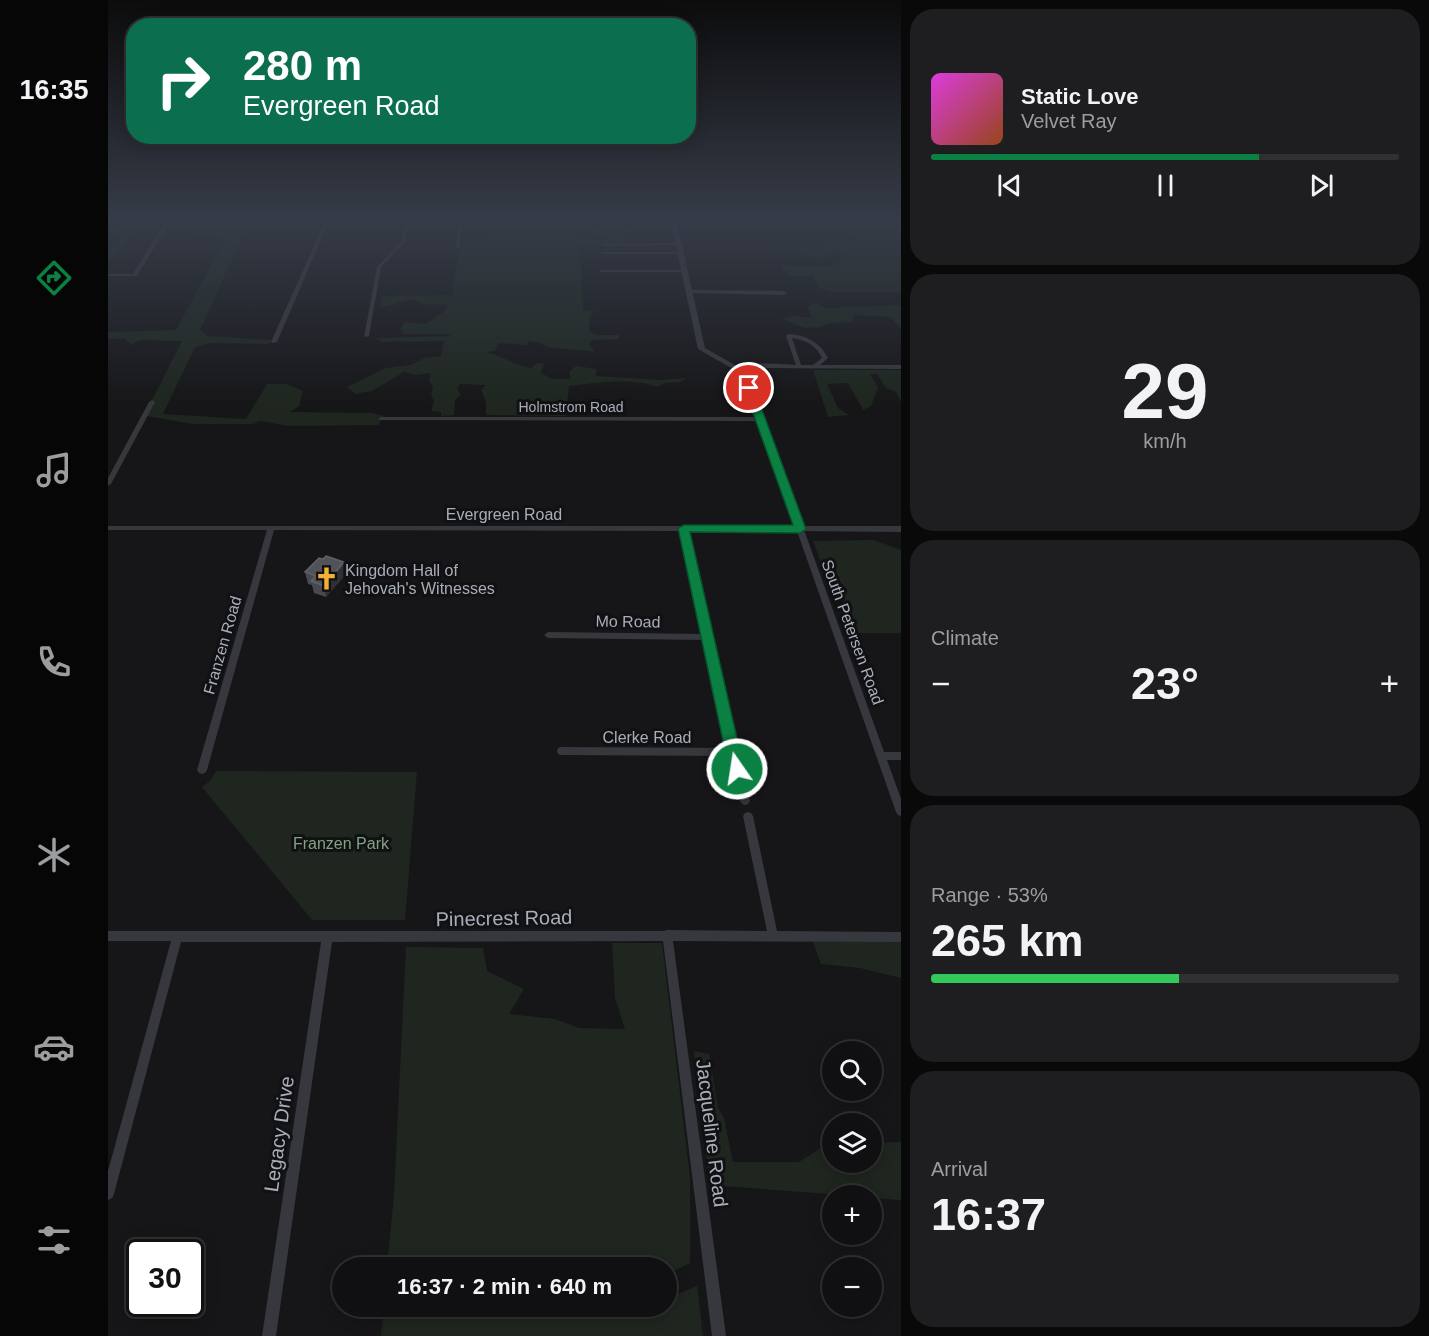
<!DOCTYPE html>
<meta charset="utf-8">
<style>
body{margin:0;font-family:Arial,sans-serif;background:#1e1e20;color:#f1f3f6;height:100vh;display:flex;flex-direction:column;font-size:22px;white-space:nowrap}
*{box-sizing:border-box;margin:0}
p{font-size:20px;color:#9c9d9f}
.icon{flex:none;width:33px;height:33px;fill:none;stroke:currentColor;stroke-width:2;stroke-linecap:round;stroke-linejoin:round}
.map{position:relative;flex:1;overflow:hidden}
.side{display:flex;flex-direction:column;gap:9px;padding:9px;background:#09090a;width:528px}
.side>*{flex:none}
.guide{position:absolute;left:18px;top:18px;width:570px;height:126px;border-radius:24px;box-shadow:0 3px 15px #0003,0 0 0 2px #303032;background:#0b6e4f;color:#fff;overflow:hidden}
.fabs{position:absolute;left:714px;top:1041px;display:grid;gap:12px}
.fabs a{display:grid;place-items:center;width:60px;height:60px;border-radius:50%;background:#101012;box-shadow:0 3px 15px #0003,0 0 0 2px #303032;font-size:30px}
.speed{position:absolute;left:18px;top:1239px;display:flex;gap:12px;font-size:30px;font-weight:700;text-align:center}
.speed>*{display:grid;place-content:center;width:78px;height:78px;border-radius:50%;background:#101012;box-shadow:0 3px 15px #0003,0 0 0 2px #303032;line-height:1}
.speed .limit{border:3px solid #111;border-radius:9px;background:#fff;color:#111}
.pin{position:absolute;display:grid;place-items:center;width:51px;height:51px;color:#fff;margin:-26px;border:3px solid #fff;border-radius:50%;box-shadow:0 2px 6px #0007}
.me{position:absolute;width:66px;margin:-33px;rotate:347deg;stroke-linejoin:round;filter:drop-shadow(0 0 4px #0008)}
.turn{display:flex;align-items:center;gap:21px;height:126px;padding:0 18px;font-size:27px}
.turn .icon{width:78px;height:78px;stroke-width:2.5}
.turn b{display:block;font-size:42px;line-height:51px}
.big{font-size:45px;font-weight:700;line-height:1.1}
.side .card{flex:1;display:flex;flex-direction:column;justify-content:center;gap:9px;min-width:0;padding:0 21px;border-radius:24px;background:#1e1e20}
.side .dial{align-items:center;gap:0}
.dial b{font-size:78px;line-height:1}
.song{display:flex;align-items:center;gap:18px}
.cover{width:72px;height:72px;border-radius:9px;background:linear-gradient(135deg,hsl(300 70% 55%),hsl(20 70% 35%))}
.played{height:6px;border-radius:3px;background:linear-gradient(90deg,#0b8043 70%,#303032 70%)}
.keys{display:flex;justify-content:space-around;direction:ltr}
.heat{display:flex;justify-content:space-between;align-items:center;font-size:33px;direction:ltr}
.charge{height:9px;border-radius:4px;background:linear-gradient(90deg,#34c759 53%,#303032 0)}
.trip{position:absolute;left:224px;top:1257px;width:345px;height:60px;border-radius:30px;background:#101012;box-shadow:0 3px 15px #0003,0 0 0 2px #303032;font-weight:700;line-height:60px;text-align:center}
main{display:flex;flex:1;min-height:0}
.dock{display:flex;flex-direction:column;width:108px;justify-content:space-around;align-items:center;background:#060607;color:#9c9d9f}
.dock .icon{width:42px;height:42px}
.dock .selected{color:#0b8043}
.dock b{font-size:27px;color:#f1f3f6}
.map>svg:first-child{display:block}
.green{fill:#1e261f}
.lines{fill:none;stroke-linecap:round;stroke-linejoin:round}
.minor{fill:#37383d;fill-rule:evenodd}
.tertiary{fill:#37383d;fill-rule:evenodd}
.wall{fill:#47494d}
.shaded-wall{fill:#2f3033}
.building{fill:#525359;stroke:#5f6168;stroke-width:1.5}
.route{fill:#0b8043;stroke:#07532c;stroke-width:1.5}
.labels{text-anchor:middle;stroke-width:6;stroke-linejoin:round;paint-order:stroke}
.far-street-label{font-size:14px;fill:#a8adb8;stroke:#111113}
.street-label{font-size:16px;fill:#a8adb8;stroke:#111113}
.poi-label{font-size:16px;fill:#a8adb8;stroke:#111113;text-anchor:start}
.park-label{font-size:16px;fill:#7fa381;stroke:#111113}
.near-street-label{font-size:20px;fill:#a8adb8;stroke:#111113}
</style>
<main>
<nav class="dock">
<b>16:35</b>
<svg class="icon selected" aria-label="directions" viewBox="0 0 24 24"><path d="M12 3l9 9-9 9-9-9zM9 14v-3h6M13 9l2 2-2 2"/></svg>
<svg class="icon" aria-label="music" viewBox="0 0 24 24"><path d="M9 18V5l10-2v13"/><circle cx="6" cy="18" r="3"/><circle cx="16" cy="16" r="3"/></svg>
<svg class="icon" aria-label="phone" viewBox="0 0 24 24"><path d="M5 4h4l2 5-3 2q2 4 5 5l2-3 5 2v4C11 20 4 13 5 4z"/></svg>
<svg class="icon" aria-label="climate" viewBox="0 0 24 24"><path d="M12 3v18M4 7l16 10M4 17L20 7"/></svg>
<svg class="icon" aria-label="car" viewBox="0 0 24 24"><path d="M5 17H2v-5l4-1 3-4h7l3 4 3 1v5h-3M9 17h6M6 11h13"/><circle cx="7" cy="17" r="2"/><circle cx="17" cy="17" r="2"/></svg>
<svg class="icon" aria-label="filters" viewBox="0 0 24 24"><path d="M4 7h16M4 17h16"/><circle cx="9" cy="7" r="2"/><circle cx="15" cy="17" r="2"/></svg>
</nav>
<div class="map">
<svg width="793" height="1336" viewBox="0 0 793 1336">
<rect width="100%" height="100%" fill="#161618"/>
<path class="green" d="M570,219h223v73h-70l-12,-4 -6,-12h-21l-9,-5 -3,-6 56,1 7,-12 -11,-3 -1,4 -14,3c-15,-8 -34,-3 -49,-12l61,-1v-3h32c-17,-20 -49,-12 -72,-20z
M14,221l18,1 -6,10 -6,2 -2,12 -10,7 -8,9v-12l11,-8 3,-9 -14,-1v-10h4l-1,6z
M80,222h61l-49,108 8,6 64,4 -4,4 -59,-1 -14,4 -32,67 83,5 21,-35h20l16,7 -4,15 -9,6 82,1 12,3 -6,9 -89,1 -29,-5 -7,3h-60l-46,-8 3,-12 32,-63 -42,-1 -9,5 -6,-6h-17v-7l68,-2 50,-92 -29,-4v-10l-11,1z
M382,223h82l1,17h42l-6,-1 1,-3 9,-1 -2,-2 -19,1 -4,-2 2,-5h7l-2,5 13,-1 5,-6 -25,-2h32l2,5h8l-3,3 -8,1 1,9 4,3 -50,1 3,65 11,1 -4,5 -1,15 6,4h25l-2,4 -26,1 -3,4 6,8 -48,-5 -6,-4 -13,-2v4l-29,-2 -4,8 -9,1c16,4 29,13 45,16l6,-5 7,1 -3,9 11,6h19l-2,-7 7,-6 20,3v7l64,4 26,-2 -5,4 -16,1 -8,4c-25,-10 -61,-4 -88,-1l-3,30 -80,-1v-13l-5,-12 5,-5 -26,-1 -3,5 4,6 -6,5 -1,15 -13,1v-4l-10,-1 3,-10 -3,-6 2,-7 -4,-8 2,-7 -15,2 -12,-3 -32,19 -17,3 -8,-7 39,-19 25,-3 13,-7 17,-2 3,-15 -62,1 -7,-4 76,-2 -4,-2h-44l-3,-5 5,-7 21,2 21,-15 1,-4 -25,-1 -11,-5 -32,9 3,-12 69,-1 9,-53h29z
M708,302l9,6 76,-3v24l-11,-12 -37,-2v7l-23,1 -10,4 -16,1 -22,-9 13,-3 17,2 -4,-11z
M705,370h88v32l-5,-10 -10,-4 -9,-14h-7l8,14 -7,18 -8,4 -15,-27 -21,1 11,24 11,7 -21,2z
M766,540l27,10v83h-44l-28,-71h-8l-8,-21z
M108,771l201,1 -12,148h-93l-110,-133 9,-7z
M705,942h88v36l-41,-10 -39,-4z
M504,943h50l28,234v86l-24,12v-7l-279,-1 7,-72 12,-248 77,1 4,23 37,18 -15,25 46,5 24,9 46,1 -10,-31z
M586,1051l15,3 9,54 6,10 9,44h66l25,-16h8v16h40v-19l29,-1v58l-29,-2v-2l-29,-1 -133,-10z
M589,1286l6,50h-322l3,-29 178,-1 3,8 60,2 23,-9 18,-1v-7z"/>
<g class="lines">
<path class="minor" d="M59,219l4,1 -34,56h-29v-2h25z
M219,220l2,1 -52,121 -5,1 -1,-1 54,-121z
M300,220l2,1 -5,21 -24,25 -12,69 -5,1 13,-70 24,-25 5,-21z
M352,220l2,1 -2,26 -2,1 -2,-1 2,-26z
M573,243v1l-2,1 -76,1 -2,-1 2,-1z
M495,252h77l2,1 -2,1h-79v-1z
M492,270h85l2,1 -2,1h-85z
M581,290l95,1 3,2 -3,2 -97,-2v-2z
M681,334c17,1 31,8 39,24l-8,7h81v4l-147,-1 -18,2 -3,-2c16,-7 45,-4 63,-3l-10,-29zM684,338c14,2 24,7 30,20l-9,7h-12z
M44,400l3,2 -44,82 -3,2v-8l41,-76z
M273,417h379l3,2 -3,2 -381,-1v-2z
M0,526h576l119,1 81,225h17v8h-14l14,39v17l-3,-1 -2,-3 -99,-281h-109l62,270 -2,3 -3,1 -3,-1 -2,-3 -10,-45 -169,-1 -3,-1 -1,-3 1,-3 3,-1 168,1 -24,-108 -157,-2 -4,-3 4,-3 156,2 -23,-103 -407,-1 -67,240 -2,3 -3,1 -3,-1 -2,-3 70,-240h-159z
M640,812l3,1 2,3 24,115 124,1v10l-228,-1 53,395h-14l-49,-395 -331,1 -56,394h-14l59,-394h-140l-67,252 -2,4 -4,2v-29l63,-230h-63v-10h556l3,-1 100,1 -24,-115 2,-3z"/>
<path class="tertiary" d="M0,219h568l29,129 42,24 56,154h98v6l-104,-1 -57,-158 -42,-24 -27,-126 -563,-2z"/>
</g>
<path class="wall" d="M215,559l21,3 2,12 -20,23 -12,-4 -2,-8 -4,-1 -3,-12z"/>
<path class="shaded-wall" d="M236,562l2,12 -20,23 -2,-11z"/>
<path class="building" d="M218,556l18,6 -20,24 -13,-5 5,-5 -11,-4 14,-14 4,1z"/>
<linearGradient id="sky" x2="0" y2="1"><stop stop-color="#0c0c0d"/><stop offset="0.54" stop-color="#363c48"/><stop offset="1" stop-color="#363c48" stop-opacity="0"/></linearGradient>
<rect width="793" height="406" fill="url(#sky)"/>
<path class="route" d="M638,386l8,2 52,141 -6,4 -110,-1 54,237 -2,4 -5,2 -6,-2 -2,-4 -51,-241 6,-3h109l-49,-137z"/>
<defs>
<symbol id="church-bare" viewBox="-9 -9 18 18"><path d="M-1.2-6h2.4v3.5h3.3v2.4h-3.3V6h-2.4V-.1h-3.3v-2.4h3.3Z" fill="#f2b134" stroke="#111113" stroke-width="2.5" paint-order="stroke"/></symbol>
</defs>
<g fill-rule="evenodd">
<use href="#church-bare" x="202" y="562" width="33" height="33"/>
</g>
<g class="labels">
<g class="far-street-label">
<text x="463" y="412">Holmstrom Road</text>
</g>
<g class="street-label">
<text x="396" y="520">Evergreen Road</text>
<text transform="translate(520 621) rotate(1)" y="6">Mo Road</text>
<text transform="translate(745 632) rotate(70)" y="6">South Petersen Road</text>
<text transform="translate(114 645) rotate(-74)" y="6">Franzen Road</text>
<text x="539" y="743">Clerke Road</text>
</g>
<g class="poi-label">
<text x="237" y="576">Kingdom Hall of<tspan x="237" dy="18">Jehovah's Witnesses</tspan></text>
</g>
<g class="park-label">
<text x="233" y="849">Franzen Park</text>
</g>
<g class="near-street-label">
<text transform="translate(396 918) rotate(-1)" y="7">Pinecrest Road</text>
<text transform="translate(604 1133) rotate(83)" y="7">Jacqueline Road</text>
<text transform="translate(171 1134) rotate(-82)" y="7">Legacy Drive</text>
</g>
</g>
</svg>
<div class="fabs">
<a><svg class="icon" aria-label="search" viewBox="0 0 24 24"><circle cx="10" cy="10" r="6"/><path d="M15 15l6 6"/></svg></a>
<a><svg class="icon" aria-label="layers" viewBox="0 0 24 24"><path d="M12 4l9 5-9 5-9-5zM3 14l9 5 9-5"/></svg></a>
<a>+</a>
<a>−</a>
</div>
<div class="speed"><div class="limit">30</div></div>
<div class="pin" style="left:641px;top:388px;background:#d93025"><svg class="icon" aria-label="arrive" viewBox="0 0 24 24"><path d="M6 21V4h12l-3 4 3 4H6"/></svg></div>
<svg class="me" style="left:629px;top:769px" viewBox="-20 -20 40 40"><circle r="17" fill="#0b8043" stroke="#fff" stroke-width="3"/><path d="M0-11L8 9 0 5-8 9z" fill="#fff"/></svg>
<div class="trip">16:37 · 2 min · 640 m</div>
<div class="guide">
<div class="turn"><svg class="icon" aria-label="right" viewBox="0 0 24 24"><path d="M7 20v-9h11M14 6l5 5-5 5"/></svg><div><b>280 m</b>Evergreen Road</div></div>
</div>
</div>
<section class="side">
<div class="card">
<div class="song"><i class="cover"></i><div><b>Static Love</b><p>Velvet Ray</p></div></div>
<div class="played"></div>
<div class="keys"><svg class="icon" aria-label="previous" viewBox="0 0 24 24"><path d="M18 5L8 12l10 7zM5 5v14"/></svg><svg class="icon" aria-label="pause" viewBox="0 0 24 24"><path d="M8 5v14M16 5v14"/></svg><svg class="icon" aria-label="next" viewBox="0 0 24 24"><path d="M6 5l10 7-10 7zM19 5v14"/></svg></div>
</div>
<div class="card dial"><b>29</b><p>km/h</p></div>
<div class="card"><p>Climate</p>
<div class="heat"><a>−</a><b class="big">23°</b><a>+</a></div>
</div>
<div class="card"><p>Range · 53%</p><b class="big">265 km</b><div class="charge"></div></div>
<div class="card"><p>Arrival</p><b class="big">16:37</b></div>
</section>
</main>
